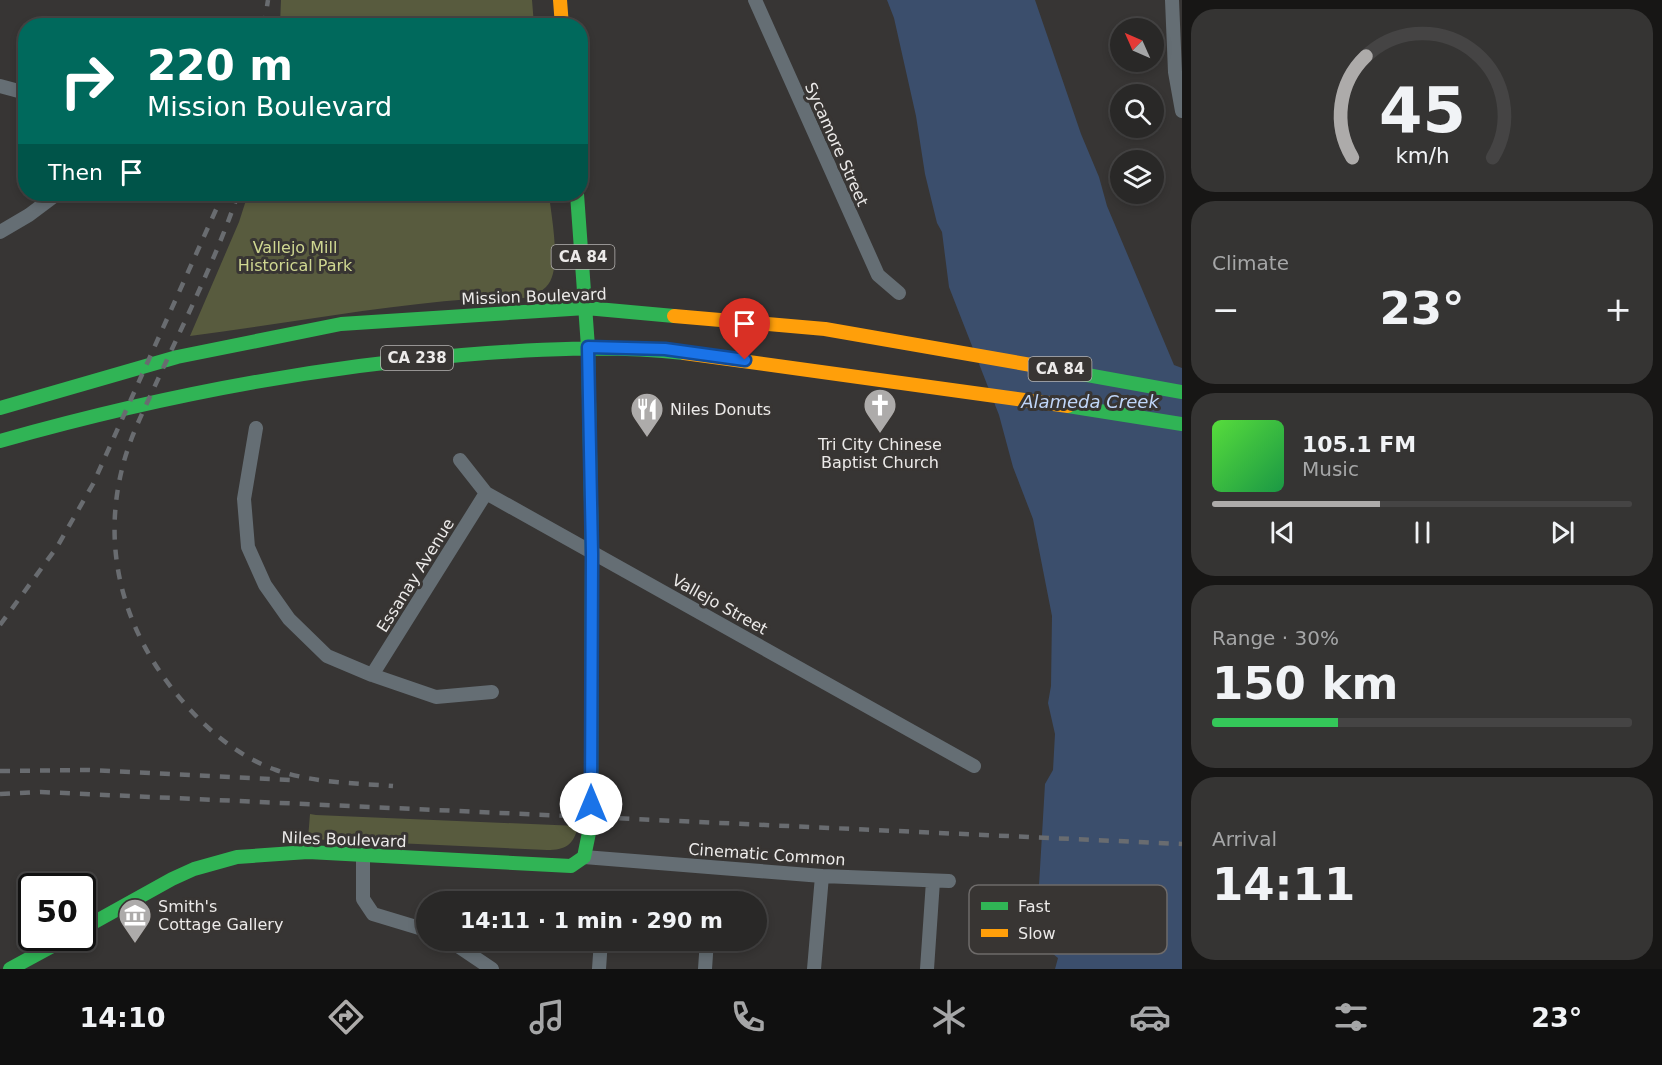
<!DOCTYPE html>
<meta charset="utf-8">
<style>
body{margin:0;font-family:"DejaVu Sans",sans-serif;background:#353433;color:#f1f3f6;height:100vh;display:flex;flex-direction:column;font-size:22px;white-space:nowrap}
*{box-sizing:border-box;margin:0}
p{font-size:20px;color:#a5a6a7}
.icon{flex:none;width:33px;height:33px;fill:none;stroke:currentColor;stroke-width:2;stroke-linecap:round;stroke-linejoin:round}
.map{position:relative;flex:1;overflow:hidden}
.sheet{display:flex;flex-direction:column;gap:9px;padding:9px;background:#171615;width:480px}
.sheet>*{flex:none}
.top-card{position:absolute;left:18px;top:18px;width:570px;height:183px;border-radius:24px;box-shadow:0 3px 9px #0003,0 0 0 2px #454444;background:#00695c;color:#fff;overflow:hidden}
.needle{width:39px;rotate:315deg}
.fabs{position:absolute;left:1110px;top:18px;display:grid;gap:12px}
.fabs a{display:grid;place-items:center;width:54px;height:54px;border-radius:50%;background:#292827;box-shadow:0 3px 9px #0003,0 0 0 2px #454444;font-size:30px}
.speed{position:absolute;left:18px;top:873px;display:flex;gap:12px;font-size:30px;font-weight:700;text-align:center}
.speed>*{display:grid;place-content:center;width:78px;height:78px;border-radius:50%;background:#292827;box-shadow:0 3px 9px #0003,0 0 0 2px #454444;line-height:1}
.speed .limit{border:3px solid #111;border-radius:9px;background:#fff;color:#111}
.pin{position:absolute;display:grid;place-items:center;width:51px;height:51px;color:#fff;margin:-62px -26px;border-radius:50% 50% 50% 0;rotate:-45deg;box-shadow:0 0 6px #0007}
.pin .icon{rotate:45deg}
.me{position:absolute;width:66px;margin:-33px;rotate:0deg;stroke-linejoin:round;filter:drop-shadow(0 0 4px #0008)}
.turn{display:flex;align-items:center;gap:21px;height:126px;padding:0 30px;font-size:27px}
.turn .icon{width:78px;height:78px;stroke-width:2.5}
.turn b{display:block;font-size:42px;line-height:51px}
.then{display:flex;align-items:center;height:57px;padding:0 30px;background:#0003;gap:12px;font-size:22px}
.big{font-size:45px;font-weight:700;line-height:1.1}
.sheet .tile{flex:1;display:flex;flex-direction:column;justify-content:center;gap:9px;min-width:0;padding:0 21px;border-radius:24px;background:#353433}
.sheet .dial{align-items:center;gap:0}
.dial svg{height:156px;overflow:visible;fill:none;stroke:#454444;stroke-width:7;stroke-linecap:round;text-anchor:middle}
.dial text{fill:#f1f3f6;stroke:none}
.song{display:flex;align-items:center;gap:18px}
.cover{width:72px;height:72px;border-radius:9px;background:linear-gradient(135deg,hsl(110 70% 55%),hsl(140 70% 35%))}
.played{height:6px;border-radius:3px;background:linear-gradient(90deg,#adabaa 40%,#454444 40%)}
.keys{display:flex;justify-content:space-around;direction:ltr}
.heat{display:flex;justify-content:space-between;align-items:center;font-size:33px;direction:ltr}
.charge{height:9px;border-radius:4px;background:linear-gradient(90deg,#34c759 30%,#454444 0)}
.trip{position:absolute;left:416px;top:891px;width:351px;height:60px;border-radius:30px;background:#292827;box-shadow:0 3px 9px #0003,0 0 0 2px #454444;font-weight:700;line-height:60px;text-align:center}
.menu{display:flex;height:96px;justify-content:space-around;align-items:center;background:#101010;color:#a5a6a7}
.menu .icon{width:42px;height:42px}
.menu .active{color:#adabaa}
.menu b{font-size:27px;color:#f1f3f6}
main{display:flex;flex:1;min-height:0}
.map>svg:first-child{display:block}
.green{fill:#585b3e}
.water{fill:#3b4e6c}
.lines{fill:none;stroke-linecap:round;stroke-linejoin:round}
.street{stroke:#656e74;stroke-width:14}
.fast{stroke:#30b455;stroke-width:14}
.slow{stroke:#ff9f0a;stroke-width:14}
.rail{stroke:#696c70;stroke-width:4.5;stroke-dasharray:10 10;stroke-linecap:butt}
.route-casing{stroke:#114b97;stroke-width:15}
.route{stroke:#1a73e8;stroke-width:10}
.labels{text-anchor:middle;stroke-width:6;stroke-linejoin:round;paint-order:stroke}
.shield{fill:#383533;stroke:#b6b4b2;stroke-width:1.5}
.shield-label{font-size:15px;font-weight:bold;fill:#eceae9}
.street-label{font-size:16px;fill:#eceae9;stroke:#383533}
.park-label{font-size:16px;fill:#cfd791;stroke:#383533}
.poi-label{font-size:16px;fill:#eceae9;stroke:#383533;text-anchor:start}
.water-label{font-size:18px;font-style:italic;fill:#c0d6f9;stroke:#383533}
.key{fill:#383533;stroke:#6e6b6a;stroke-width:1.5}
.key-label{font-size:16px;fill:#eceae9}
</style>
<main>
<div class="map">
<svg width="1182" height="969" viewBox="0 0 1182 969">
<rect width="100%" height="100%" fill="#373534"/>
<path class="green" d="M281,0h251l2,25h-254z
M248,194h301c2,22 14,77 -3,93 -20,19 -50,10 -75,12 -94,7 -187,25 -281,37l49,-114z
M310,814l6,1 262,11c-4,19 -13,24 -31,24l-239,-11z"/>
<path class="water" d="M887,0h148l46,134 18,43 8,29 67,159 8,3v601h-127l3,-11 -11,-9 -14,-2 4,-28 8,-135 8,-14 2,-36 -7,-31 3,-17 1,-70 -19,-97 -20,-52 -14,-52 -50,-128 -7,-55 -5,-9 -12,-49 -9,-58 -22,-98z"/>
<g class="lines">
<path class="street" d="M755,0l123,275 21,18
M1172,0l3,72 7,39
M0,86l26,7
M0,232l29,-17 28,-21
M256,428l-12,71 4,48 17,38 24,34 38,37 45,19 64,22 56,-5
M460,460l26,33 488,273
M372,675l114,-182
M363,855v44l10,15 53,16
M584,857l238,19 127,5
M449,940l43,29
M599,969l2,-29
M705,969l2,-29
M814,969l8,-93
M927,969l6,-88"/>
<path class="fast" d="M577,194l11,153
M588,347l4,207 -1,250
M1054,369l128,23
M1068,406l114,18
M0,408l177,-51 164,-33 245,-16 88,8
M0,441c152,-43 305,-73 462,-86 75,-6 147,-10 222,-2
M82,929l90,-50 22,-10 43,-12 71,-5 263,14 13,-9 7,-34
M10,969l57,-31"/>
<path class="slow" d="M560,0l2,26
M674,316l151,13 229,40
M684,353l384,53"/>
<path class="rail" d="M264,26l4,-26
M238,194c-21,62 -51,122 -79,183 -13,29 -28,57 -36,88 -25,95 7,184 75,253 22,22 49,42 78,52 38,13 78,13 117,16
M0,625l57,-78 36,-63 130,-290
M0,771l88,-1 203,10
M0,794l41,-2 1141,52"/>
</g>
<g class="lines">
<defs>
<path id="route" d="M591,804l1,-250 -4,-207 77,2 80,11"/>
</defs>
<use href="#route" class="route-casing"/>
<use href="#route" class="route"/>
</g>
<defs>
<symbol id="church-pin" viewBox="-11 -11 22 30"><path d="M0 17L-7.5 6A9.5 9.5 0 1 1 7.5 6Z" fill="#adabaa" stroke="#383533"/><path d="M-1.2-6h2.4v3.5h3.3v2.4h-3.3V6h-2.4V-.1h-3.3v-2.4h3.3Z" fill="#fff"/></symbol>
<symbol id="restaurant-pin" viewBox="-11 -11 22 30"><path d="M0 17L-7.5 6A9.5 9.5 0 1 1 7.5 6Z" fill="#adabaa" stroke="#383533"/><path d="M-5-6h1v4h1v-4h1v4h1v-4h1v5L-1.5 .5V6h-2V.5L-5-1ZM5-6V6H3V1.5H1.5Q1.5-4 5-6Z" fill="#fff"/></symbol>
<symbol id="museum-pin" viewBox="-11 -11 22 30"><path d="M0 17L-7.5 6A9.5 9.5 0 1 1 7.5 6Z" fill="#adabaa" stroke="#383533"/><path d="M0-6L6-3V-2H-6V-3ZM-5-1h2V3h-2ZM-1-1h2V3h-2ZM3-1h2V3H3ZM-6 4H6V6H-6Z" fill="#fff"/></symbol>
</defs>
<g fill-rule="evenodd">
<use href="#church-pin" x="861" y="386" width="38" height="52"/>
<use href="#restaurant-pin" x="628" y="390" width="38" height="52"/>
<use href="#museum-pin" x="116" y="896" width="38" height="52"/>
</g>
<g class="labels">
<g class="shield">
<rect x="551.5" y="245" width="63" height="24" rx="4.5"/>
<rect x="381" y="346" width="72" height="24" rx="4.5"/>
<rect x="1028.5" y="357" width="63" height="24" rx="4.5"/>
</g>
<g class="shield-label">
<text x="583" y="262">CA 84</text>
<text x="417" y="363">CA 238</text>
<text x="1060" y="374">CA 84</text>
</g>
<g class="street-label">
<text transform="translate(837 144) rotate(66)" y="6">Sycamore Street</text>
<text transform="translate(534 296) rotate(-2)" y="6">Mission Boulevard</text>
<text transform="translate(415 575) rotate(-58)" y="6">Essanay Avenue</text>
<text transform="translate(720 604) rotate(29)" y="6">Vallejo Street</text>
<text transform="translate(344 839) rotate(2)" y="6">Niles Boulevard</text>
<text transform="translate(767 854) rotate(4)" y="6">Cinematic Common</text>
</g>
<g class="park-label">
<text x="295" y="253">Vallejo Mill<tspan x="295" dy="18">Historical Park</tspan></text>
</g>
<g class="poi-label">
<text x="670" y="415">Niles Donuts</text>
<text x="880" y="450" text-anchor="middle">Tri City Chinese<tspan x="880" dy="18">Baptist Church</tspan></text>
<text x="158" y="912">Smith's<tspan x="158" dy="18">Cottage Gallery</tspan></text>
</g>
<g class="water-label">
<text x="1090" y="408">Alameda Creek</text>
</g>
</g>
<rect x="969" y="885" width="198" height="69" rx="9" class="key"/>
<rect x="981" y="902" width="27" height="8" fill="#30b455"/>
<rect x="981" y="929" width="27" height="8" fill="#ff9f0a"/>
<g class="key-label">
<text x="1018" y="912">Fast</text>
<text x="1018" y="939">Slow</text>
</g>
</svg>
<div class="fabs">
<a><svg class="needle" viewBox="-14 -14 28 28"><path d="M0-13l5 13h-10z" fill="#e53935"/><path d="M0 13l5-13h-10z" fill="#a5a6a7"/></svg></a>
<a><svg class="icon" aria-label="search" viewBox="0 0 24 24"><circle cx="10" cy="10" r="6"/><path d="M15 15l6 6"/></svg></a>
<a><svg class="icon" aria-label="layers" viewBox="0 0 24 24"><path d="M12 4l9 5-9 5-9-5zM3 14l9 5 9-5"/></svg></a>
</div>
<div class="speed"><div class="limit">50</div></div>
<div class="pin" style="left:745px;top:360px;background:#d93025"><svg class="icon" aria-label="arrive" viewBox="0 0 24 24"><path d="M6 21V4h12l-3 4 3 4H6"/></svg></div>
<svg class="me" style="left:591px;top:804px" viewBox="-20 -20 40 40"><circle r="19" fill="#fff"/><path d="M0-13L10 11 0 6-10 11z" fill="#1a73e8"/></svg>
<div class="trip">14:11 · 1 min · 290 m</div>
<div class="top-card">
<div class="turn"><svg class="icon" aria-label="right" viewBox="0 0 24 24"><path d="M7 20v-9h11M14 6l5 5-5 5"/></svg><div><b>220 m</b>Mission Boulevard</div></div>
<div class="then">Then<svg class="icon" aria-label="arrive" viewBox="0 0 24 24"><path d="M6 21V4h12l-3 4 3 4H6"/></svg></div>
</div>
</div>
<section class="sheet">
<div class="tile dial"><svg viewBox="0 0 100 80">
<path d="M14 69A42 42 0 1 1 86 69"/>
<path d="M14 69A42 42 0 0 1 21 17" stroke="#adabaa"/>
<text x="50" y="56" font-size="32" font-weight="700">45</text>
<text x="50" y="72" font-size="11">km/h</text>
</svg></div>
<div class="tile"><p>Climate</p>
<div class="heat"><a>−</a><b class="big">23°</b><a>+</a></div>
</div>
<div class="tile">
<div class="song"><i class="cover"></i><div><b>105.1 FM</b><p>Music</p></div></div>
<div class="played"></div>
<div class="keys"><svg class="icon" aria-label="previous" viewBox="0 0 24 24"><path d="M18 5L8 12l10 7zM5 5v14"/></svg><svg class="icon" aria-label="pause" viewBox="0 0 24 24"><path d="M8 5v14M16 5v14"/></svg><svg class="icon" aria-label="next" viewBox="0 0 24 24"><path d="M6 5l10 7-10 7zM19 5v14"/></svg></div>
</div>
<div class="tile"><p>Range · 30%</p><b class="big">150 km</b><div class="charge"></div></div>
<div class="tile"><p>Arrival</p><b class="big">14:11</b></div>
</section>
</main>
<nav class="menu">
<b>14:10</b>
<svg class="icon active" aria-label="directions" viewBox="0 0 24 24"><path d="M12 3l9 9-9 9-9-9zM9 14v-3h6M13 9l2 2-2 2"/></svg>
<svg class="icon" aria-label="music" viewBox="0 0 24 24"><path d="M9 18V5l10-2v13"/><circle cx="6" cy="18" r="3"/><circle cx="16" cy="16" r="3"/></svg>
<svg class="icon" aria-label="phone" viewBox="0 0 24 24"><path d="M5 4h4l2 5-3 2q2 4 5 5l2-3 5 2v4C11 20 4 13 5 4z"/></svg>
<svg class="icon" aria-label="climate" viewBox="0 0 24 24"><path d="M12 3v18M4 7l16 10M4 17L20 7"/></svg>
<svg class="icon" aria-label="car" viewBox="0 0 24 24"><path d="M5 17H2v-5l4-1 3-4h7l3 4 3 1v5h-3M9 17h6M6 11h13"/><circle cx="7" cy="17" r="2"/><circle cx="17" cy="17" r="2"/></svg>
<svg class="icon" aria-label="filters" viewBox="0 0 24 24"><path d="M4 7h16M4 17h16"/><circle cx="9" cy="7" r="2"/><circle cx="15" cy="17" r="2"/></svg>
<b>23°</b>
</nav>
